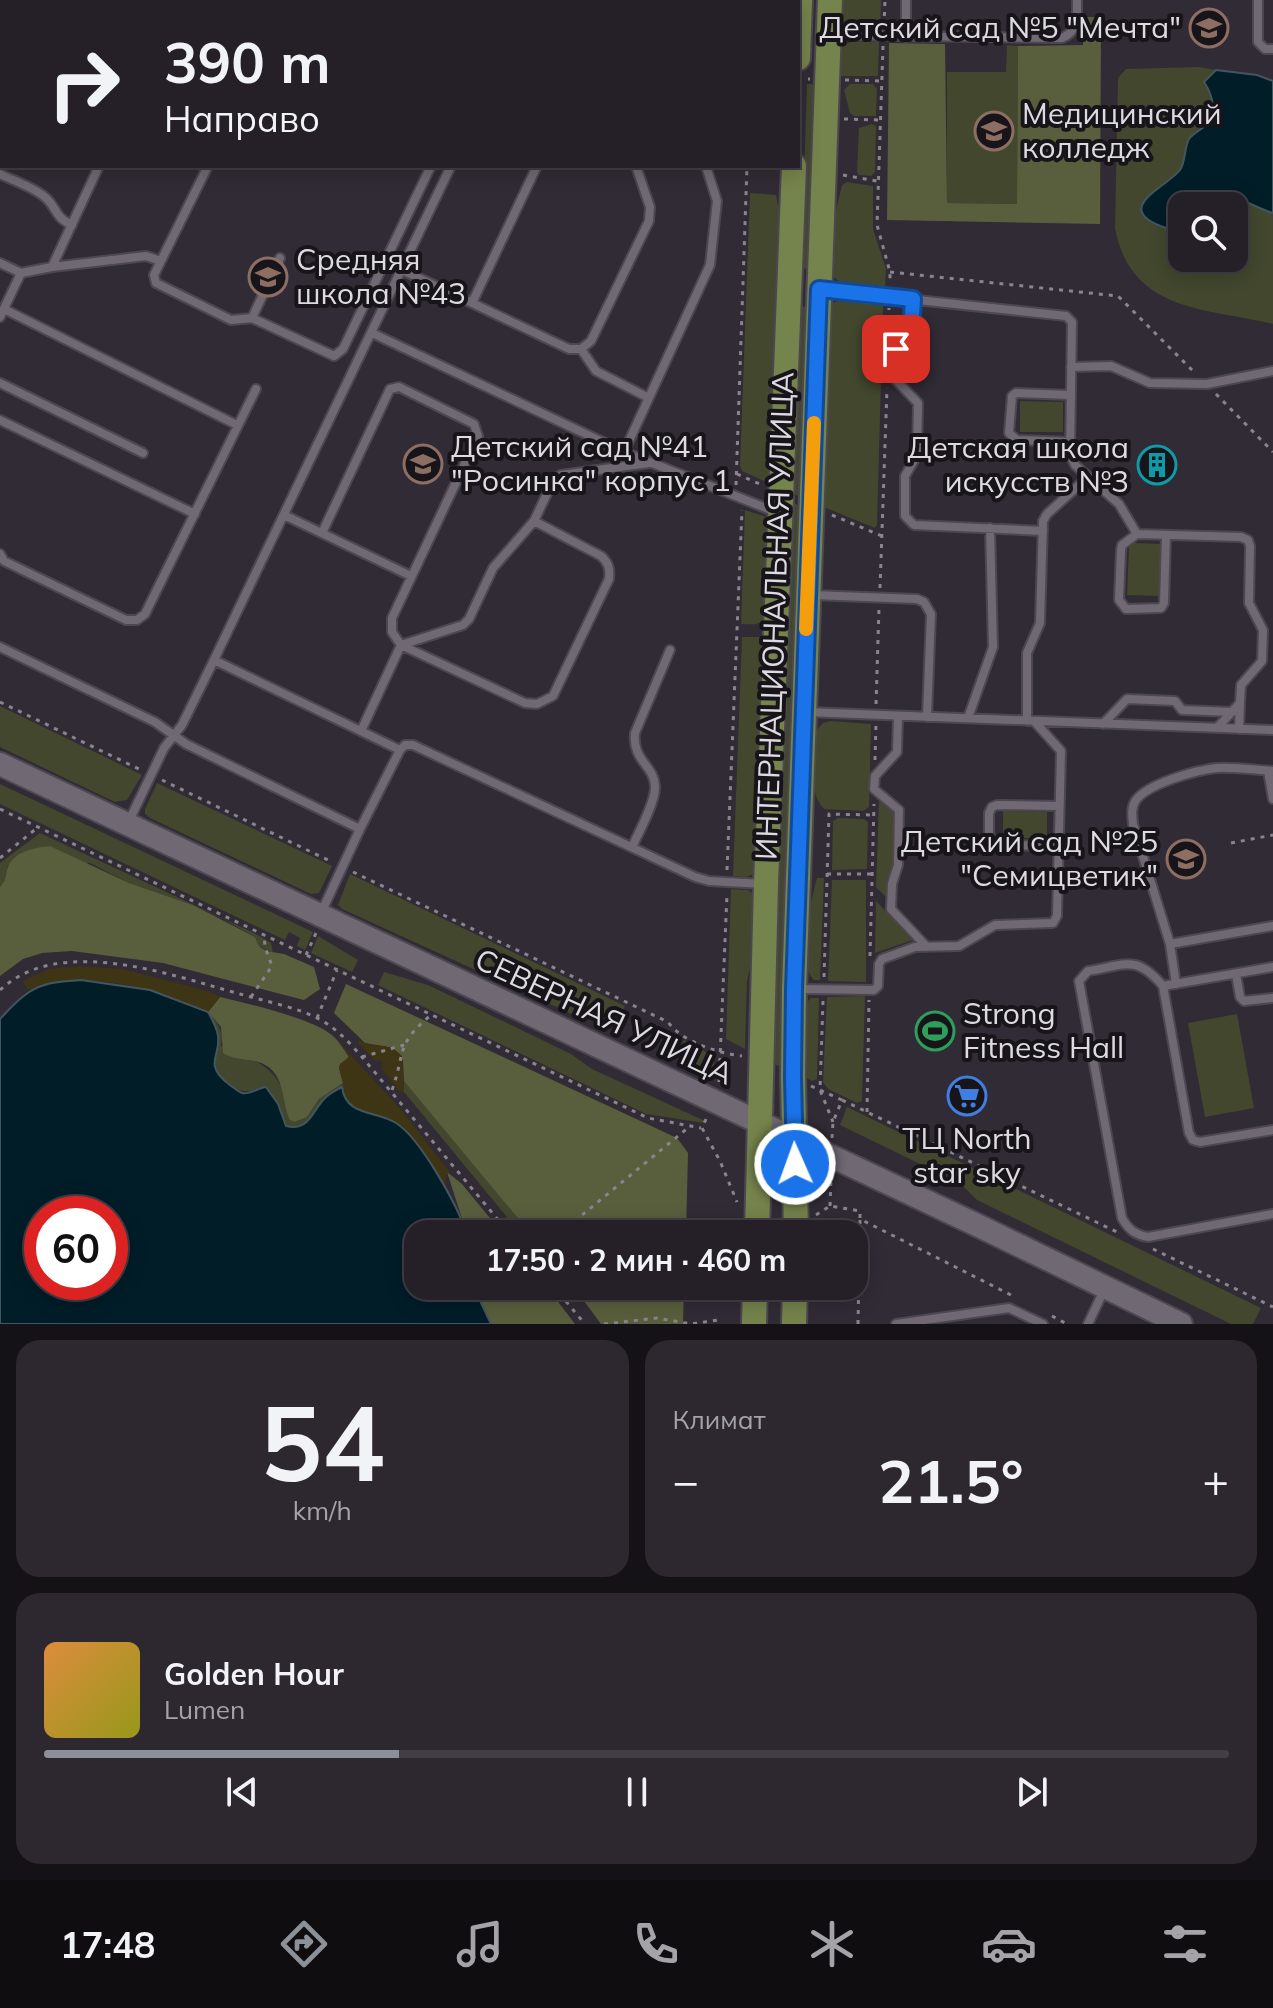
<!DOCTYPE html>
<html lang="ru">
<meta charset="utf-8">
<style>
body{margin:0;font-family:Mulish,sans-serif;background:#2d2830;color:#f1f3f6;height:100vh;display:flex;flex-direction:column;font-size:30px;white-space:nowrap}
*{box-sizing:border-box;margin:0}
p{font-size:26px;color:#a3a3a8}
.icon{flex:none;width:44px;height:44px;fill:none;stroke:currentColor;stroke-width:2;stroke-linecap:round;stroke-linejoin:round}
.map{position:relative;height:1324px;overflow:hidden}
.drawer{display:flex;flex-direction:column;gap:16px;padding:16px;background:#141216;flex:1}
.drawer>*{flex:none}
.top-card{position:absolute;left:0px;top:0px;width:800px;height:168px;box-shadow:0 4px 20px #0003,0 0 0 2px #423e45;background:#252028;color:#f1f3f6;overflow:hidden}
.tools{position:absolute;left:1168px;top:192px;display:grid;gap:16px}
.tools a{display:grid;place-items:center;width:80px;height:80px;border-radius:16px;background:#252028;box-shadow:0 4px 20px #0003,0 0 0 2px #423e45;font-size:40px}
.speed{position:absolute;left:24px;top:1196px;display:flex;gap:16px;font-size:40px;font-weight:700;text-align:center}
.speed>*{display:grid;place-content:center;width:104px;height:104px;border-radius:50%;background:#252028;box-shadow:0 4px 20px #0003,0 0 0 2px #423e45;line-height:1}
.speed .limit{border:12px solid #d22;background:#fff;color:#111}
.pin{position:absolute;display:grid;place-items:center;width:68px;height:68px;color:#fff;margin:-34px;border-radius:16px;box-shadow:0 4px 12px #0006}
.me{position:absolute;width:88px;margin:-44px;rotate:358deg;stroke-linejoin:round;filter:drop-shadow(0 0 6px #0008)}
.turn{display:flex;align-items:center;gap:28px;height:168px;padding:0 32px;font-size:36px}
.turn .icon{width:104px;height:104px;stroke-width:2.5}
.turn b{display:block;font-size:56px;line-height:68px}
.big{font-size:60px;font-weight:700;line-height:1.1}
.drawer .tile{flex:1;display:flex;flex-direction:column;justify-content:center;gap:12px;min-width:0;padding:0 28px;border-radius:24px;background:#2d2830}
.drawer .dial{align-items:center;gap:0}
.dial b{font-size:104px;line-height:1}
.song{display:flex;align-items:center;gap:24px}
.cover{width:96px;height:96px;border-radius:12px;background:linear-gradient(135deg,hsl(30 70% 55%),hsl(60 70% 35%))}
.played{height:8px;border-radius:4px;background:linear-gradient(90deg,#8c9099 30%,#423e45 30%)}
.keys{display:flex;justify-content:space-around;direction:ltr}
.heat{display:flex;justify-content:space-between;align-items:center;font-size:44px;direction:ltr}
.drawer .tiles{flex:1;display:grid;gap:16px;grid-template-columns:1fr 1fr}
.tile:last-child{grid-column:span 2}
.trip{position:absolute;left:404px;top:1220px;width:464px;height:80px;border-radius:24px;background:#252028;box-shadow:0 4px 20px #0003,0 0 0 2px #423e45;font-weight:700;line-height:80px;text-align:center}
.tabs{display:flex;height:128px;justify-content:space-around;align-items:center;background:#0f0d10;color:#a3a3a8}
.tabs .icon{width:56px;height:56px}
.tabs .active{color:#8c9099}
.tabs b{font-size:36px;color:#f1f3f6}
.map>svg:first-child{display:block}
.green{fill:#42472e}
.forest{fill:#595f3d}
.sand{fill:#3e3515}
.water{fill:#001d28;stroke:#435660;stroke-width:2;fill-rule:evenodd}
.lines{fill:none;stroke-linecap:round;stroke-linejoin:round}
.service-casing{stroke:#4c4750;stroke-width:12}
.secondary-casing{stroke:#4c4750;stroke-width:26}
.primary-casing{stroke:#4c4750;stroke-width:28}
.path{stroke:#89848d;stroke-width:3;stroke-dasharray:4 6;stroke-linecap:butt}
.service{stroke:#706974;stroke-width:8}
.secondary{stroke:#706974;stroke-width:22}
.primary{stroke:#75834c;stroke-width:24}
.route-casing{stroke:#114b97;stroke-width:20}
.route{stroke:#1a73e8;stroke-width:14}
.slow{stroke:#f59e0b;stroke-width:14}
.labels{text-anchor:middle;stroke-width:8;stroke-linejoin:round;paint-order:stroke}
.poi-label{font-size:30px;fill:#dedae1;stroke:#18151a;text-anchor:start}
.street-label{font-size:30px;fill:#dedae1;stroke:#18151a}
</style>
<div class="map">
<svg width="1273" height="1324" viewBox="0 0 1273 1324">
<rect width="100%" height="100%" fill="#312b35"/>
<path class="green" d="M841,0h40l-1,30 -35,-2 -5,-10z
M850,42h29l-1,34h-41l2,-27z
M1007,45l11,1 -1,158 -70,-1v-131h59z
M1199,67l17,3 -12,12c27,44 -10,38 -17,63 -7,26 -8,50 -8,76l3,-3v40h52v-52l-43,-1 23,-11 22,4 37,15v111c-66,-16 -142,-11 -158,-96l3,-150 8,-9z
M807,84h9l-8,184 -3,1 -4,-5z
M850,84h23l4,5 -1,27h-22l-4,-3 -6,-23z
M872,124l4,2 -1,46 -4,4 -12,-1 -2,-3 2,-44z
M847,182l26,4v43l13,40 -1,18 -43,-4 -10,-7 1,-52 9,-39z
M750,193l26,2 6,30 -9,260 -31,-14 -2,-5z
M842,300l41,5 -6,220 -2,3 -54,-22 9,-200 4,-4z
M801,306l7,2 -5,190 -11,-5z
M1020,401l43,1v30h-43z
M791,502l12,5 -21,560 -11,-4z
M745,510l19,6 5,5 -2,93c-5,13 -14,10 -26,10z
M1134,543l27,1 -2,52 -32,-1 2,-48z
M742,637h18l4,3 -6,226 -4,8 -8,3 -13,-1z
M0,706l142,69 -15,25 -12,2 -115,-55z
M831,721l40,3 -2,83 -6,4 -39,-2c-17,-17 -10,-55 -9,-77l8,-9z
M157,783l175,83 -13,27 -8,1 -161,-76 -5,-4v-5z
M0,784l313,148 -8,18 -8,-4 3,-8 -11,-6 -4,8 -285,-136z
M879,799l15,12 -1,54 -5,15 -1,18 -11,-11z
M1003,811l44,1v26h-44z
M838,818l26,1 4,3 -1,47 -35,1 1,-49z
M40,833l218,102 13,8 2,10 -14,-7 -4,-9 -32,-18 -30,-14 -64,-22 -39,-20 -82,2 -4,18 -4,4v-24z
M350,874l275,132 -10,22 -43,-14 -230,-105 -4,-4z
M817,878h7l-4,102h-6c-18,-17 -3,-79 3,-102z
M832,880h34v102l-38,-1z
M731,889l17,1 9,7 -2,47 -8,37 -2,68 -19,-10z
M876,901l37,39 -38,13z
M318,936l40,24 -6,12 -41,-19z
M384,972l44,13 143,69 21,15 113,52 -1,2 -58,-9 -268,-129z
M865,996l-3,105 -5,2 -29,-14 -5,-7 4,-85z
M811,998h8l-2,81 -5,2 -9,-5 1,-71z
M208,1012c10,12 16,18 13,34 26,11 54,18 63,48 4,12 1,19 11,28l12,-5 12,-18 24,-16 -1,4c-6,3 -12,6 -17,11 -13,13 -16,35 -39,28l-15,-34 -12,-4c-16,9 -40,-3 -45,-22 -2,-10 5,-20 4,-31 -1,-8 -7,-16 -10,-23z
M1237,1014l17,94 -49,9 -17,-94z
M684,1040l29,16 2,19 -39,-18z
M404,1081l9,9 118,144h-10l-117,-142z
M847,1107l414,201 -8,16h-22l-254,-124 -16,-16 -121,-59z"/>
<path class="forest" d="M1084,17h17l-1,207 -213,-4 2,-177 56,1 2,159 70,1 1,-158 65,-1z
M50,846l79,37 64,22 62,32 4,9 7,5 18,3 30,13 6,22 -16,11 -141,-37 -91,-12 -30,2 -19,6 -23,17v-89c6,-6 5,-10 7,-17 5,-19 27,-22 43,-24z
M346,984l331,154 11,15 -2,81h-155l-127,-153 -1,-20 -9,-13 -29,-5 -31,-30z
M220,997c26,6 89,21 109,36 9,6 14,15 20,24l-10,9 4,17 -24,16 -12,18 -12,5 -5,-2c-10,-21 -3,-51 -35,-59 -12,-2 -22,-2 -32,-8l-2,-26 -13,-15z
M447,1172l15,12 41,50h-36z
M477,1286h69l29,38h-84l-10,-21z
M573,1286h111l-1,38h-82z"/>
<path class="sand" d="M81,966l42,3 88,23 9,5 -12,15c-56,-24 -120,-44 -180,-22l-5,-9 26,-12z
M359,1040c16,10 28,0 43,16l2,36 -5,-1 -18,-23 2,-5 -3,-3 -4,2 -18,-19z
M339,1042l65,71 47,61 -4,-1 -2,15 -40,-57 -16,-12 -24,-5 -18,-12 -5,-10 1,-9 -4,-14 1,-5 9,-7z"/>
<path class="water" d="M1216,70l41,5 16,6v132c-18,-5 -42,-22 -61,-18 -11,3 -18,11 -30,11v12l-16,10c-57,-19 1,-41 14,-58 6,-9 4,-22 9,-31 5,-7 14,-10 19,-16 10,-12 3,-31 -4,-41z
M81,980l69,10 58,22c4,7 9,16 10,24 3,20 -14,27 8,46 4,3 11,9 16,11 8,2 16,-5 24,-6l12,17 8,22c23,6 26,-15 39,-28 5,-5 11,-8 17,-11 4,30 34,23 54,36 25,16 61,82 71,111h-49v52h59l4,17 10,21h-491v-305c30,-32 37,-36 81,-39zM42,1214h68v68h-68z"/>
<g class="lines">
<defs>
<path id="service" d="M150,0l2,2
M479,0l4,2
M1258,0v42l7,7h8
M669,2l1,-2
M833,35l229,3c17,-7 15,-21 15,-38
M906,37v-37
M208,166l-54,109 2,8 75,37 21,-2 82,38 9,-7 88,-183
M537,166l-65,137 97,46h12l10,-8 58,-120 1,-14 -14,-41
M706,166l11,35 -7,64 -86,187 152,60
M0,174c14,7 34,13 46,24 12,11 8,19 26,27
M0,263l21,10
M52,267l94,-11 15,5
M402,270l70,33
M824,290l242,26 6,6 -2,132 5,11 44,39 18,30 104,3 7,3 2,6 -1,57 14,27 -1,31 -21,24 -1,18 -23,25
M913,299l-2,33 -15,17 -1,30 23,24 -1,52 -12,21v40l9,9 129,6
M4,309l233,116
M0,317l21,-44 31,-6 47,-101
M252,318l28,-60
M372,333l252,119
M581,349l15,22 53,27
M1071,367l40,-1 39,17 57,1 66,-13
M0,383l143,70
M0,420l195,94
M1070,442l-53,-2 -8,-7 3,-37 4,-3 55,2
M284,515l127,61
M322,533l68,-144 9,-2 75,37 4,12 -86,182v14l9,13 124,58 12,1 16,-8 56,-117c1,-10 0,-16 -8,-23l-67,-35
M1137,534l-15,11 -1,5 -2,50 7,9 35,-1 3,-5 2,-68
M0,554l4,7 122,59h11l8,-6 111,-225
M812,595l105,4 7,3 7,12 -4,103
M0,647l155,75 31,22 174,85 -39,84
M806,712l467,18
M898,716l-1,36 -22,24 -1,13 25,21 -1,55 -6,19 -1,25 35,37
M968,718l25,-71 -3,-119
M1027,721v-68l13,-30 3,-102 4,-7 41,-37
M1103,724l24,-25 48,2 7,9 50,2
M1239,729l1,-25
M361,731l40,-86 62,-20 6,-6 24,-51 41,-47 20,-42 7,-4 88,-12
M400,750l-186,-90 237,-494
M1268,771l5,28
M129,821l35,-73 18,-23 32,-65
M360,829l40,-79 5,-5h8l282,132 14,4 54,3
M1059,846l-62,-1 -8,-10v-22l3,-6 5,-2 62,1
M632,847c7,-15 24,-46 23,-61 -1,-21 -23,-25 -20,-53l35,-83
M1170,944l103,-18
M1236,974l4,23 4,4 29,-3
M1176,984l-6,-40 -37,-120c-1,-9 -2,-17 3,-24 13,-17 61,-30 81,-32 18,-1 38,2 56,3
M1163,986l110,-19
M797,989l77,1 4,-4 1,-22 3,-5 33,-12 44,-1 36,-21 58,-2 4,-7 4,-165 -27,-30
M1273,1130l-73,12 -7,-2 -4,-7 -26,-147c-27,-32 -37,-21 -75,-15l-9,10 43,237c6,11 13,17 26,19l125,-23
M896,1324l113,-16 34,16
M1088,1324l17,-36"/>
<path id="secondary" d="M0,764l979,462 202,98"/>
<path id="primary" d="M798,58l2,-58
M757,1234l9,-350 28,-718
M796,1234l-3,-157 1,-88 36,-989
M754,1324l1,-38
M794,1324l1,-38"/>
</defs>
<use href="#service" class="service-casing"/>
<use href="#secondary" class="secondary-casing"/>
<use href="#primary" class="primary-casing"/>
<path class="path" d="M178,2l1,-2
M753,2v-2
M884,26l1,-26
M883,46l-6,179 13,47v12
M798,79h12
M845,80l36,1
M844,119l35,1
M843,175l34,6
M890,272l228,24 76,76
M888,340l1,-32
M1216,394l57,58
M641,444l18,8
M737,474l25,11
M736,485l11,-319
M832,515l50,21
M880,588l7,-200
M0,702l141,68
M876,704l3,-96
M875,760l1,-36
M162,780l170,82
M0,809l648,309 53,10
M1231,843l42,-8
M0,858l37,-30
M727,870l15,-360
M353,872l315,150c14,20 50,31 74,34
M827,874h45
M306,955l10,-22
M870,956l4,-152
M824,977l5,-163 44,1
M0,990c60,-56 171,-15 240,4 24,7 60,14 81,26 17,10 29,23 41,37l148,177
M251,997l21,-31 -7,-19 -1,-13
M823,1001l-3,89 13,32
M317,1018l20,-48
M362,1057l42,-12
M719,1082l8,-188
M811,1086l31,14
M392,1090c14,-39 3,-45 39,-75
M867,1112l2,-112
M706,1119l-4,9 18,33 17,41
M832,1138l1,-16 9,-22 275,132
M830,1206l1,-28
M816,1215l14,-9 30,5v8
M559,1234l130,-107
M1153,1249l120,58
M553,1286l32,38
M1052,1316l15,8
M604,1324l53,-6 34,6 27,-4v4
M858,1324l2,-105 153,77"/>
<use href="#service" class="service"/>
<use href="#secondary" class="secondary"/>
<use href="#primary" class="primary"/>
</g>
<g class="lines">
<defs>
<path id="route" d="M795,1164l-2,-87 1,-88 25,-700 94,10 -2,33 -15,17"/>
</defs>
<use href="#route" class="route-casing"/>
<use href="#route" class="route"/>
<path class="slow" d="M806,629l8,-206"/>
</g>
<defs>
<symbol id="school-ring" viewBox="-11 -11 22 22"><circle r="9.5" fill="#18151a" stroke="#8d6e63" stroke-width="1.5"/><path d="M0-5L7-2L0 1L-7-2ZM-4 1L0 2.5L4 1V4Q0 6-4 4Z" fill="#8d6e63"/></symbol>
<symbol id="university-ring" viewBox="-11 -11 22 22"><circle r="9.5" fill="#18151a" stroke="#8d6e63" stroke-width="1.5"/><path d="M0-5L7-2L0 1L-7-2ZM-4 1L0 2.5L4 1V4Q0 6-4 4Z" fill="#8d6e63"/></symbol>
<symbol id="building-ring" viewBox="-11 -11 22 22"><circle r="9.5" fill="#18151a" stroke="#0f9aa8" stroke-width="1.5"/><path d="M-4-6H4V6H1V3H-1V6H-4ZM-2.5-4.3h1.7v1.8h-1.7ZM.8-4.3h1.7v1.8H.8ZM-2.5-1h1.7V.8h-1.7ZM.8-1h1.7V.8H.8Z" fill="#0f9aa8"/></symbol>
<symbol id="stadium-ring" viewBox="-11 -11 22 22"><circle r="9.5" fill="#18151a" stroke="#2e9e5b" stroke-width="1.5"/><path d="M0-5a6.5 5 0 1 0 0 10a6.5 5 0 1 0 0-10ZM-3.5-1.8h7v3.6h-7Z" fill="#2e9e5b"/></symbol>
<symbol id="supermarket-ring" viewBox="-11 -11 22 22"><circle r="9.5" fill="#18151a" stroke="#3f7fe0" stroke-width="1.5"/><path d="M-6-5.5h2.5l.6 2H6L4.5 2H-2.5L-4.4-4H-6ZM-1.5 3.2a1.3 1.3 0 1 0 .1 0ZM3 3.2a1.3 1.3 0 1 0 .1 0Z" fill="#3f7fe0"/></symbol>
</defs>
<g fill-rule="evenodd">
<use href="#school-ring" x="1187" y="6" width="44" height="44"/>
<use href="#university-ring" x="972" y="109" width="44" height="44"/>
<use href="#school-ring" x="246" y="255" width="44" height="44"/>
<use href="#school-ring" x="401" y="442" width="44" height="44"/>
<use href="#building-ring" x="1135" y="443" width="44" height="44"/>
<use href="#school-ring" x="1164" y="837" width="44" height="44"/>
<use href="#stadium-ring" x="913" y="1009" width="44" height="44"/>
<use href="#supermarket-ring" x="945" y="1074" width="44" height="44"/>
</g>
<g class="labels">
<g class="poi-label">
<text x="1181" y="38" text-anchor="end">Детский сад №5 "Мечта"</text>
<text x="1022" y="124">Медицинский<tspan x="1022" dy="34">колледж</tspan></text>
<text x="296" y="270">Средняя<tspan x="296" dy="34">школа №43</tspan></text>
<text x="451" y="457">Детский сад №41<tspan x="451" dy="34">"Росинка" корпус 1</tspan></text>
<text x="1129" y="458" text-anchor="end">Детская школа<tspan x="1129" dy="34">искусств №3</tspan></text>
<text x="1158" y="852" text-anchor="end">Детский сад №25<tspan x="1158" dy="34">"Семицветик"</tspan></text>
<text x="963" y="1024">Strong<tspan x="963" dy="34">Fitness Hall</tspan></text>
<text x="967" y="1149" text-anchor="middle">ТЦ North<tspan x="967" dy="34">star sky</tspan></text>
</g>
<g class="street-label">
<text transform="translate(775 616) rotate(-88)" y="10">ИНТЕРНАЦИОНАЛЬНАЯ УЛИЦА</text>
<text transform="translate(604 1017) rotate(25)" y="10">СЕВЕРНАЯ УЛИЦА</text>
</g>
</g>
</svg>
<div class="tools">
<a><svg class="icon" aria-label="search" viewBox="0 0 24 24"><circle cx="10" cy="10" r="6"/><path d="M15 15l6 6"/></svg></a>
</div>
<div class="speed"><div class="limit">60</div></div>
<div class="pin" style="left:896px;top:349px;background:#d93025"><svg class="icon" aria-label="arrive" viewBox="0 0 24 24"><path d="M6 21V4h12l-3 4 3 4H6"/></svg></div>
<svg class="me" style="left:795px;top:1164px" viewBox="-20 -20 40 40"><circle r="17" fill="#1a73e8" stroke="#fff" stroke-width="3"/><path d="M0-11L8 9 0 5-8 9z" fill="#fff"/></svg>
<div class="trip">17:50 · 2 мин · 460 m</div>
<div class="top-card">
<div class="turn"><svg class="icon" aria-label="right" viewBox="0 0 24 24"><path d="M7 20v-9h11M14 6l5 5-5 5"/></svg><div><b>390 m</b>Направо</div></div>
</div>
</div>
<section class="drawer">
<div class="tiles">
<div class="tile dial"><b>54</b><p>km/h</p></div>
<div class="tile"><p>Климат</p>
<div class="heat"><a>−</a><b class="big">21.5°</b><a>+</a></div>
</div>
<div class="tile">
<div class="song"><i class="cover"></i><div><b>Golden Hour</b><p>Lumen</p></div></div>
<div class="played"></div>
<div class="keys"><svg class="icon" aria-label="previous" viewBox="0 0 24 24"><path d="M18 5L8 12l10 7zM5 5v14"/></svg><svg class="icon" aria-label="pause" viewBox="0 0 24 24"><path d="M8 5v14M16 5v14"/></svg><svg class="icon" aria-label="next" viewBox="0 0 24 24"><path d="M6 5l10 7-10 7zM19 5v14"/></svg></div>
</div>
</div>
</section>
<nav class="tabs">
<b>17:48</b>
<svg class="icon active" aria-label="directions" viewBox="0 0 24 24"><path d="M12 3l9 9-9 9-9-9zM9 14v-3h6M13 9l2 2-2 2"/></svg>
<svg class="icon" aria-label="music" viewBox="0 0 24 24"><path d="M9 18V5l10-2v13"/><circle cx="6" cy="18" r="3"/><circle cx="16" cy="16" r="3"/></svg>
<svg class="icon" aria-label="phone" viewBox="0 0 24 24"><path d="M5 4h4l2 5-3 2q2 4 5 5l2-3 5 2v4C11 20 4 13 5 4z"/></svg>
<svg class="icon" aria-label="climate" viewBox="0 0 24 24"><path d="M12 3v18M4 7l16 10M4 17L20 7"/></svg>
<svg class="icon" aria-label="car" viewBox="0 0 24 24"><path d="M5 17H2v-5l4-1 3-4h7l3 4 3 1v5h-3M9 17h6M6 11h13"/><circle cx="7" cy="17" r="2"/><circle cx="17" cy="17" r="2"/></svg>
<svg class="icon" aria-label="filters" viewBox="0 0 24 24"><path d="M4 7h16M4 17h16"/><circle cx="9" cy="7" r="2"/><circle cx="15" cy="17" r="2"/></svg>
</nav>
